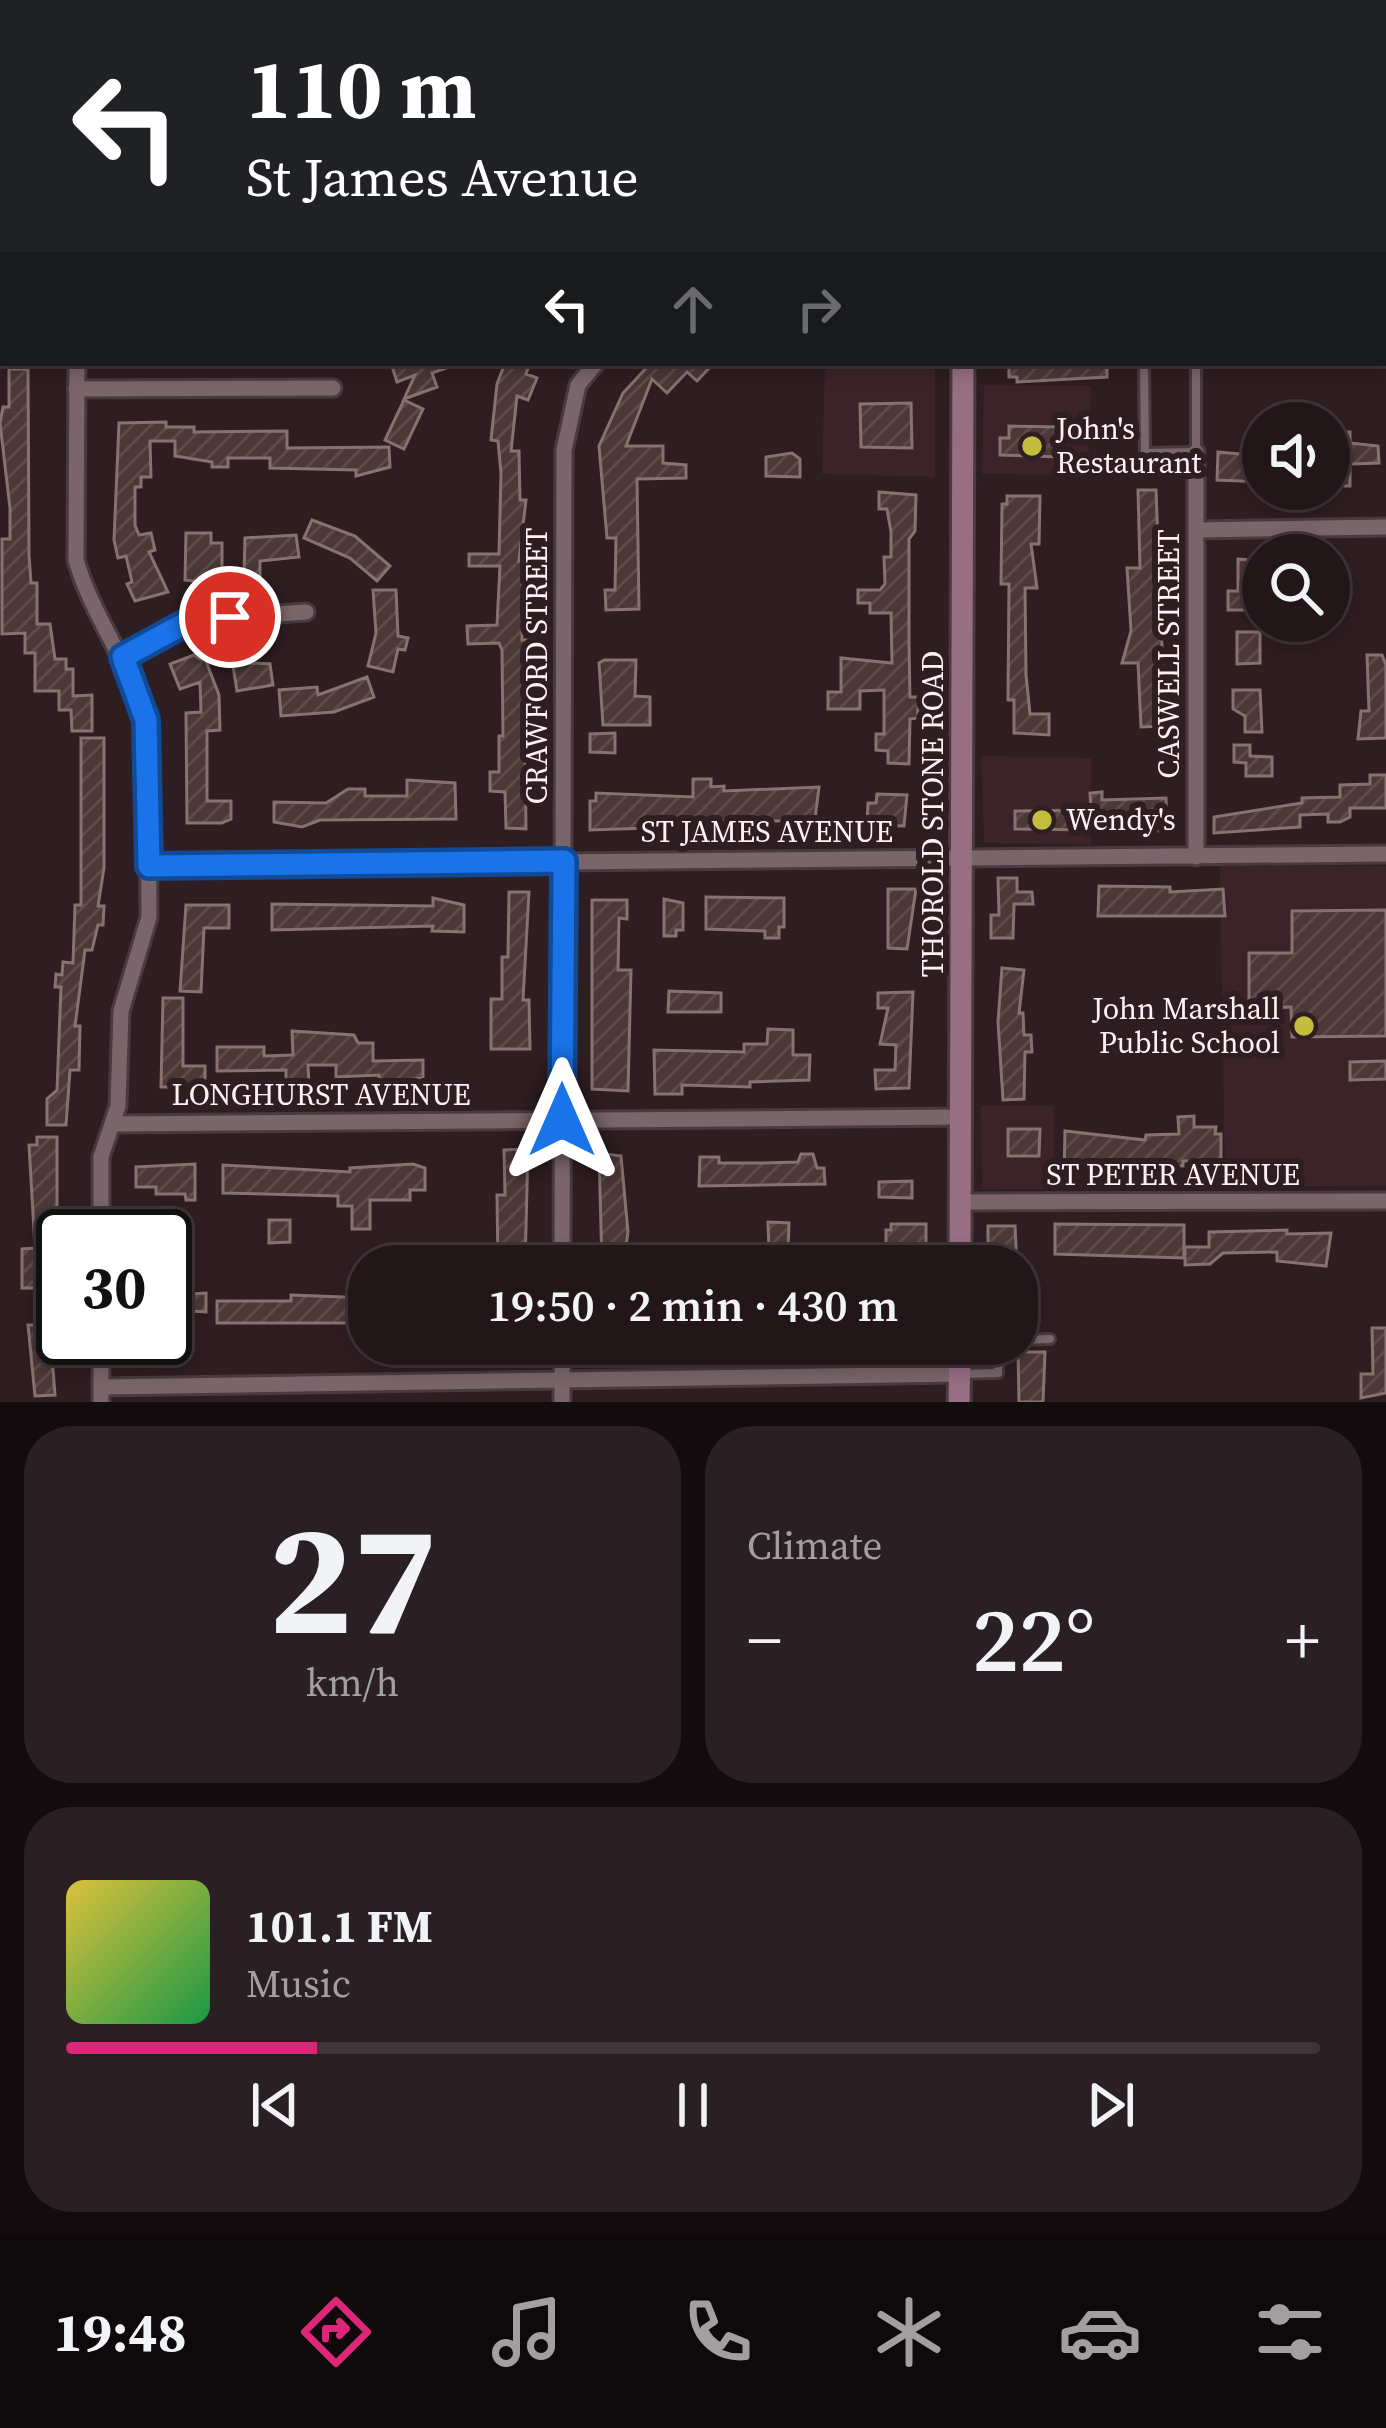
<!DOCTYPE html>
<meta charset="utf-8">
<style>
body{margin:0;font-family:"Source Serif 4",serif;background:#2a1f22;color:#f1f3f6;height:100vh;display:flex;flex-direction:column;font-size:45px;white-space:nowrap}
*{box-sizing:border-box;margin:0}
p{font-size:39px;color:#a29fa2}
.icon{flex:none;width:66px;height:66px;fill:none;stroke:currentColor;stroke-width:2;stroke-linecap:round;stroke-linejoin:round}
.map{position:relative;height:1402px;overflow:hidden}
.details{display:flex;flex-direction:column;gap:24px;padding:24px;background:#130c0e;flex:1}
.details>*{flex:none}
.hud{position:absolute;left:0px;top:0px;width:1386px;height:366px;box-shadow:0 6px 18px #0003,0 0 0 3px #3f3538;background:#202124;color:#fff;overflow:hidden}
.controls{position:absolute;left:1242px;top:402px;display:grid;gap:24px}
.controls a{display:grid;place-items:center;width:108px;height:108px;border-radius:50%;background:#221619;box-shadow:0 6px 18px #0003,0 0 0 3px #3f3538;font-size:60px}
.speed{position:absolute;left:36px;top:1209px;display:flex;gap:24px;font-size:60px;font-weight:700;text-align:center}
.speed>*{display:grid;place-content:center;width:156px;height:156px;border-radius:50%;background:#221619;box-shadow:0 6px 18px #0003,0 0 0 3px #3f3538;line-height:1}
.speed .limit{border:6px solid #111;border-radius:18px;background:#fff;color:#111}
.pin{position:absolute;display:grid;place-items:center;width:102px;height:102px;color:#fff;margin:-51px;border:6px solid #fff;border-radius:50%;box-shadow:0 3px 12px #0007}
.me{position:absolute;width:132px;margin:-66px;rotate:0deg;stroke-linejoin:round;filter:drop-shadow(0 0 9px #0008)}
.turn{display:flex;align-items:center;gap:42px;height:252px;padding:0 48px;font-size:54px}
.turn .icon{width:156px;height:156px;stroke-width:2.5}
.turn b{display:block;font-size:84px;line-height:102px}
.lanes{display:flex;align-items:center;height:114px;padding:0 48px;background:#0003;justify-content:center;gap:60px;direction:ltr}
.lanes .off{opacity:.35}
.big{font-size:90px;font-weight:600;line-height:1.1}
.details .widget{flex:1;display:flex;flex-direction:column;justify-content:center;gap:18px;min-width:0;padding:0 42px;border-radius:48px;background:#2a1f22}
.details .dial{align-items:center;gap:0}
.dial b{font-size:156px;line-height:1}
.song{display:flex;align-items:center;gap:36px}
.cover{width:144px;height:144px;border-radius:18px;background:linear-gradient(135deg,hsl(50 70% 55%),hsl(140 70% 35%))}
.played{height:12px;border-radius:6px;background:linear-gradient(90deg,#db2777 20%,#3f3538 20%)}
.keys{display:flex;justify-content:space-around;direction:ltr}
.heat{display:flex;justify-content:space-between;align-items:center;font-size:66px;direction:ltr}
.details .tiles{flex:1;display:grid;gap:24px;grid-template-columns:1fr 1fr}
.widget:last-child{grid-column:span 2}
.trip{position:absolute;left:348px;top:1245px;width:690px;height:120px;border-radius:48px;background:#221619;box-shadow:0 6px 18px #0003,0 0 0 3px #3f3538;font-weight:600;line-height:120px;text-align:center}
.dock{display:flex;height:192px;justify-content:space-around;align-items:center;background:#0e090a;color:#a29fa2}
.dock .icon{width:84px;height:84px}
.dock .on{color:#db2777}
.dock b{font-size:54px;color:#f1f3f6}
.map>svg:first-child{display:block}
.built{fill:#3b2329}
.building{fill:url(#building-hatch);stroke:#877270;stroke-width:3}
.lines{fill:none;stroke-linecap:round;stroke-linejoin:round}
.lane-casing{stroke:#483a3e;stroke-width:14}
.street-casing{stroke:#483a3e;stroke-width:21}
.secondary-casing{stroke:#483a3e;stroke-width:27}
.path{stroke:#928386;stroke-width:3;stroke-dasharray:9 9;stroke-linecap:butt}
.lane{stroke:#7a656a;stroke-width:8}
.street{stroke:#7a656a;stroke-width:15}
.secondary{stroke:#986e83;stroke-width:21}
.route-casing{stroke:#114b97;stroke-width:30}
.route{stroke:#1a73e8;stroke-width:21}
.poi-dot{fill:#c3bd3f;stroke:#2e1d21;stroke-width:4.5}
.labels{text-anchor:middle;stroke-width:12;stroke-linejoin:round;paint-order:stroke}
.poi-label{font-size:30px;fill:#fef1f4;stroke:#2e1d21;text-anchor:start}
.street-label{font-size:30px;fill:#fef1f4;stroke:#2e1d21}
</style>
<div class="map">
<svg width="1386" height="1402" viewBox="0 0 1386 1402">
<defs>
<pattern id="building-hatch" width="6" height="6" patternUnits="userSpaceOnUse" patternTransform="scale(3)"><rect width="6" height="6" fill="#4b3837"/><path d="M-1 1l2-2M0 6l6-6M5 7l2-2" fill="none" stroke="#5d4c4b"/></pattern>
</defs>
<rect width="100%" height="100%" fill="#2e1d21"/>
<path class="built" d="M1307,0h79v350l-3,-347z
M825,363h110v114l-113,-3z
M984,385l107,1 -3,89 -106,-1z
M981,756l110,2v87l-107,-2z
M1220,866h166v319l-161,3z
M981,1106h73v83h-72z"/>
<path class="building" d="M391,363h63l1,2 -23,8 5,14 -33,12 11,-24 -18,7z
M505,363h25l-4,11 11,4 -9,22 -11,-4 -6,55h8l1,49h6l-7,61h8v8h5l-1,17 -9,-1v55h7v15h-5l2,174 -20,-1 -1,-36 -15,-1v-19h9v-36h4l-1,-86 -3,-7 -31,1 -1,-18 30,-1 3,-59h-31v-12h30l2,-81 -3,-32 -7,-1 6,-56z
M651,363h63l-17,18 -10,-9 -20,21 -15,-14 -26,67h37v17l23,2v13l-49,1 2,130 -33,1 -1,-20h10l1,-52h-9l-8,-92 24,-53z
M1009,363h98v14l-90,5v-5h-8z
M9,369h19l1,186 2,28h6v41h13l5,35h11v10h7v27l19,-1v36h-20l-1,-21h-12v-19h-24v-38h-10v-20l-23,1v-95h8v-31l-10,-85 3,-16h6z
M404,400l19,9 -19,40 -19,-9z
M911,403l1,45 -51,-1 -1,-43z
M166,422v5h28v5l93,-1v17l102,-1 1,20 -34,9v-6l-86,-2v-10h-42v9h-16v-5l-37,-6v-15h-25l1,36h-10v10h-6v38l4,10 12,-2 4,17 -6,2 19,40 -33,9 -8,-17 5,-2 -6,-26 -8,2 -4,-18 5,-117z
M1009,426l55,1 -1,30 -63,-2v-17h9z
M1334,432h16v11l28,3 1,17 -29,1v22h-17l-4,-36h5z
M1218,452l45,4v26l-46,-2z
M792,453l8,6v18l-34,-1v-19z
M1138,490h18l9,236 -24,1 -3,-64h-16l9,-32 -4,-63h13z
M879,492l37,3 -1,36 -6,8v105l1,53h8v21l-8,1 -1,45 -21,-1v-12l-12,-1v-16h8v-44l-24,1v18h-32v-17h13v-34l51,5 -1,-50h-21v-10h-12v-13h22l5,-6 -1,-27h7v-25l-4,-23h-8z
M1007,496h33l-1,48h-8l6,44h-12l1,87 4,39h19v21l-35,-2v-33h-6l1,-116h-8l1,-80h5z
M312,520l43,16 35,30 -13,15 -27,-23 -46,-20z
M186,533h25v10h11v42l-37,-5z
M296,535l3,22 -39,4v15h-16l1,-38z
M1238,559l25,2v18h-11l1,24h-6v7h-19v-19h10z
M373,590h23l2,46 10,2 -3,12 -7,-1 -5,23 -25,-6 8,-33z
M1237,632h23v31l-23,1z
M201,648l18,47 1,35 -13,1v70h24v18l-9,4h-35l-1,-110 15,-1 -1,-30 -20,7 -10,-25 24,-9 6,4z
M1367,655h15l4,10v73l-28,1 3,-28h8z
M604,660h32l-1,36 15,1v28h-47l-4,-62z
M252,663l18,1 3,21 -36,6 -4,-25z
M367,677l7,20 -40,15 -53,4 -2,-26 38,-3 1,8z
M1233,690h27l2,42h-17v-16l-12,-7z
M615,733v20l-25,-1v-18z
M81,738h23v130l-6,38h6l-1,19h-5l-6,25h-7l-10,76h5l-1,44h-9l-4,55h-19v-26l10,-9 4,-103h-6l1,-13 6,1 1,-13 10,1 2,-58h6z
M1234,745h16v11l22,1v19h-26v-13l-12,-1z
M1370,775h16v33h-36v9l-10,5h-12v-8l-28,1v12l-86,6v-16l88,-14v-5l38,-1v-12l30,-1z
M693,779h18v8l13,-1v5l95,-4 -5,40 -15,-1v-5h-117l-3,6 -89,3v-29h6v-8l97,4z
M407,780l48,3 1,36 -136,1 -18,7 -28,-5v-20l52,1 22,-14h17v7h42z
M1102,792v8l64,-2 1,33 -152,-2v-18l76,-1 -1,-17z
M877,794l30,1 -3,31 -37,-1 1,-22h8z
M998,878h19v14h15l1,12h-19l-1,34h-22v-23h8z
M1099,886l71,1v5l53,-3 2,27h-127z
M888,889h28l-9,60 -19,-1z
M509,892h20l-6,108h6l1,49h-39v-50h11v-42h6z
M706,897l78,1v29h-5v11h-14v-7l-59,-2z
M433,898l31,7v27l-32,-1 1,-5 -161,4v-26l161,2z
M664,899l19,4v27h-7v6h-12z
M592,900h35v19l-8,-1 -1,52h13l-3,121 -36,-2z
M186,905h43v23h-25l-3,64 -21,-1z
M1386,910v126l-94,1 -1,-30 -42,1v-55h43v-42z
M1002,968l22,2 -5,43h4l1,22h7l1,17h-7l-1,47 -21,1 -5,-78z
M669,991l52,2v19h-53z
M913,992l-4,96 -33,1 -1,-19h20l1,-25 -16,-1 8,-36h-10v-15z
M163,998h20v68h22v21h-44z
M768,1029l25,1v25h17l-1,25 -59,2v5l-68,-2v9h-27l-1,-44 90,2v-8h23z
M292,1031l62,4 4,8h15v18l50,-1v18l-43,5 -1,-8 -43,2v-12h-28l1,19h-23v-14l-69,1v-24h47v9l29,-1z
M1386,1061v18l-36,1v-18z
M1194,1116v11h22l-1,7h6v27h-38v5l-99,-3 -7,9h-13l1,-41 80,9 1,-5 33,-1 -1,-17z
M1008,1129h32l-1,27h-31z
M37,1137h20v132l-14,1v18h-21v-39l13,-1 -6,-103h8z
M528,1149l-3,117h-27l-1,-71h8l-1,-45z
M599,1153l22,3 7,76 -5,34h-21z
M801,1154h12l4,14h7l1,16 -126,2 1,-29h19v6h44l35,-1z
M195,1164v36h-9l-1,-6h-29v-7h-20v-20z
M413,1164l12,4v22h-15v10h-40v29h-18v-23h-14v-10l-115,-3v-28l127,7v-4z
M912,1181v17l-33,-1v-15z
M269,1220h21v22l-21,1z
M768,1222l21,1 -1,29h-19z
M891,1224h35v20h-14l1,22h-27v-36h5z
M1055,1224l129,1v33l-129,-4z
M988,1226h27l2,40h-29z
M1287,1230v4l44,-1 -5,33 -49,-5v-9l-54,1 -13,11 -25,1v-18h24v-15z
M188,1270l1,24 17,-1v19l-31,-2 -1,-39z
M291,1295l78,3v25h-152v-22h74z
M57,1299l2,43 -8,1 4,52 -20,1 -7,-71h9l-2,-24z
M1372,1328h14v65l-25,5v-24h12z
M1018,1352h27l-2,50h-24z"/>
<g class="lines">
<defs>
<path id="lane" d="M1144,363l1,90 51,-1v-89
M1017,1340l33,-1
M961,1374l37,-1v-29"/>
<path id="street" d="M39,0l2,3
M474,0l10,3
M705,0v3
M77,363l-1,197c19,66 67,117 72,187l1,170 -28,94 -3,95 -17,51v79
M76,389l257,-1
M1197,530l189,-3
M123,657l68,-37 115,-8
M1196,857v-405
M149,866l1237,-12
M114,1124l847,-7
M960,1202l426,-1
M562,1266l2,-816 14,-65 18,-22
M562,1344v58
M101,1387l859,-13
M101,1402v-64"/>
<path id="secondary" d="M965,3v-3
M960,1266l3,-903
M959,1402l1,-58"/>
</defs>
<use href="#lane" class="lane-casing"/>
<use href="#street" class="street-casing"/>
<use href="#secondary" class="secondary-casing"/>
<path class="path" d="M1336,3v-3"/>
<use href="#lane" class="lane"/>
<use href="#street" class="street"/>
<use href="#secondary" class="secondary"/>
</g>
<g class="lines">
<defs>
<path id="route" d="M230,617l-39,3 -68,37 23,63 3,146 415,-5 -2,259"/>
</defs>
<use href="#route" class="route-casing"/>
<use href="#route" class="route"/>
</g>
<g class="poi-dot">
<circle cx="1032" cy="446" r="12"/>
<circle cx="1042" cy="820" r="12"/>
<circle cx="1304" cy="1026" r="12"/>
</g>
<g class="labels">
<g class="poi-label">
<text x="1056" y="439">John's<tspan x="1056" dy="34">Restaurant</tspan></text>
<text x="1066" y="830">Wendy's</text>
<text x="1280" y="1019" text-anchor="end">John Marshall<tspan x="1280" dy="34">Public School</tspan></text>
</g>
<g class="street-label">
<text transform="translate(1169 654) rotate(-90)" y="10">CASWELL STREET</text>
<text transform="translate(537 666) rotate(-90)" y="10">CRAWFORD STREET</text>
<text transform="translate(933 814) rotate(-90)" y="10">THOROLD STONE ROAD</text>
<text x="767" y="842">ST JAMES AVENUE</text>
<text x="321" y="1105">LONGHURST AVENUE</text>
<text x="1173" y="1185">ST PETER AVENUE</text>
</g>
</g>
</svg>
<div class="controls">
<a><svg class="icon" aria-label="sound" viewBox="0 0 24 24"><path d="M4 9h4l5-4v14l-5-4H4zM17 9q2 3 0 6"/></svg></a>
<a><svg class="icon" aria-label="search" viewBox="0 0 24 24"><circle cx="10" cy="10" r="6"/><path d="M15 15l6 6"/></svg></a>
</div>
<div class="speed"><div class="limit">30</div></div>
<div class="pin" style="left:230px;top:617px;background:#d93025"><svg class="icon" aria-label="arrive" viewBox="0 0 24 24"><path d="M6 21V4h12l-3 4 3 4H6"/></svg></div>
<svg class="me" style="left:562px;top:1120px" viewBox="-20 -20 40 40"><path d="M0-17L14 15 0 8-14 15z" fill="#1a73e8" stroke="#fff" stroke-width="4"/></svg>
<div class="trip">19:50 · 2 min · 430 m</div>
<div class="hud">
<div class="turn"><svg class="icon" aria-label="left" viewBox="0 0 24 24"><path d="M17 20v-9H6M10 6l-5 5 5 5"/></svg><div><b>110 m</b>St James Avenue</div></div>
<div class="lanes"><svg class="icon" aria-label="left" viewBox="0 0 24 24"><path d="M17 20v-9H6M10 6l-5 5 5 5"/></svg><svg class="icon off" aria-label="ahead" viewBox="0 0 24 24"><path d="M12 20V5M6 11l6-6 6 6"/></svg><svg class="icon off" aria-label="right" viewBox="0 0 24 24"><path d="M7 20v-9h11M14 6l5 5-5 5"/></svg></div>
</div>
</div>
<section class="details">
<div class="tiles">
<div class="widget dial"><b>27</b><p>km/h</p></div>
<div class="widget"><p>Climate</p>
<div class="heat"><a>−</a><b class="big">22°</b><a>+</a></div>
</div>
<div class="widget">
<div class="song"><i class="cover"></i><div><b>101.1 FM</b><p>Music</p></div></div>
<div class="played"></div>
<div class="keys"><svg class="icon" aria-label="previous" viewBox="0 0 24 24"><path d="M18 5L8 12l10 7zM5 5v14"/></svg><svg class="icon" aria-label="pause" viewBox="0 0 24 24"><path d="M8 5v14M16 5v14"/></svg><svg class="icon" aria-label="next" viewBox="0 0 24 24"><path d="M6 5l10 7-10 7zM19 5v14"/></svg></div>
</div>
</div>
</section>
<nav class="dock">
<b>19:48</b>
<svg class="icon on" aria-label="directions" viewBox="0 0 24 24"><path d="M12 3l9 9-9 9-9-9zM9 14v-3h6M13 9l2 2-2 2"/></svg>
<svg class="icon" aria-label="music" viewBox="0 0 24 24"><path d="M9 18V5l10-2v13"/><circle cx="6" cy="18" r="3"/><circle cx="16" cy="16" r="3"/></svg>
<svg class="icon" aria-label="phone" viewBox="0 0 24 24"><path d="M5 4h4l2 5-3 2q2 4 5 5l2-3 5 2v4C11 20 4 13 5 4z"/></svg>
<svg class="icon" aria-label="climate" viewBox="0 0 24 24"><path d="M12 3v18M4 7l16 10M4 17L20 7"/></svg>
<svg class="icon" aria-label="car" viewBox="0 0 24 24"><path d="M5 17H2v-5l4-1 3-4h7l3 4 3 1v5h-3M9 17h6M6 11h13"/><circle cx="7" cy="17" r="2"/><circle cx="17" cy="17" r="2"/></svg>
<svg class="icon" aria-label="filters" viewBox="0 0 24 24"><path d="M4 7h16M4 17h16"/><circle cx="9" cy="7" r="2"/><circle cx="15" cy="17" r="2"/></svg>
</nav>
